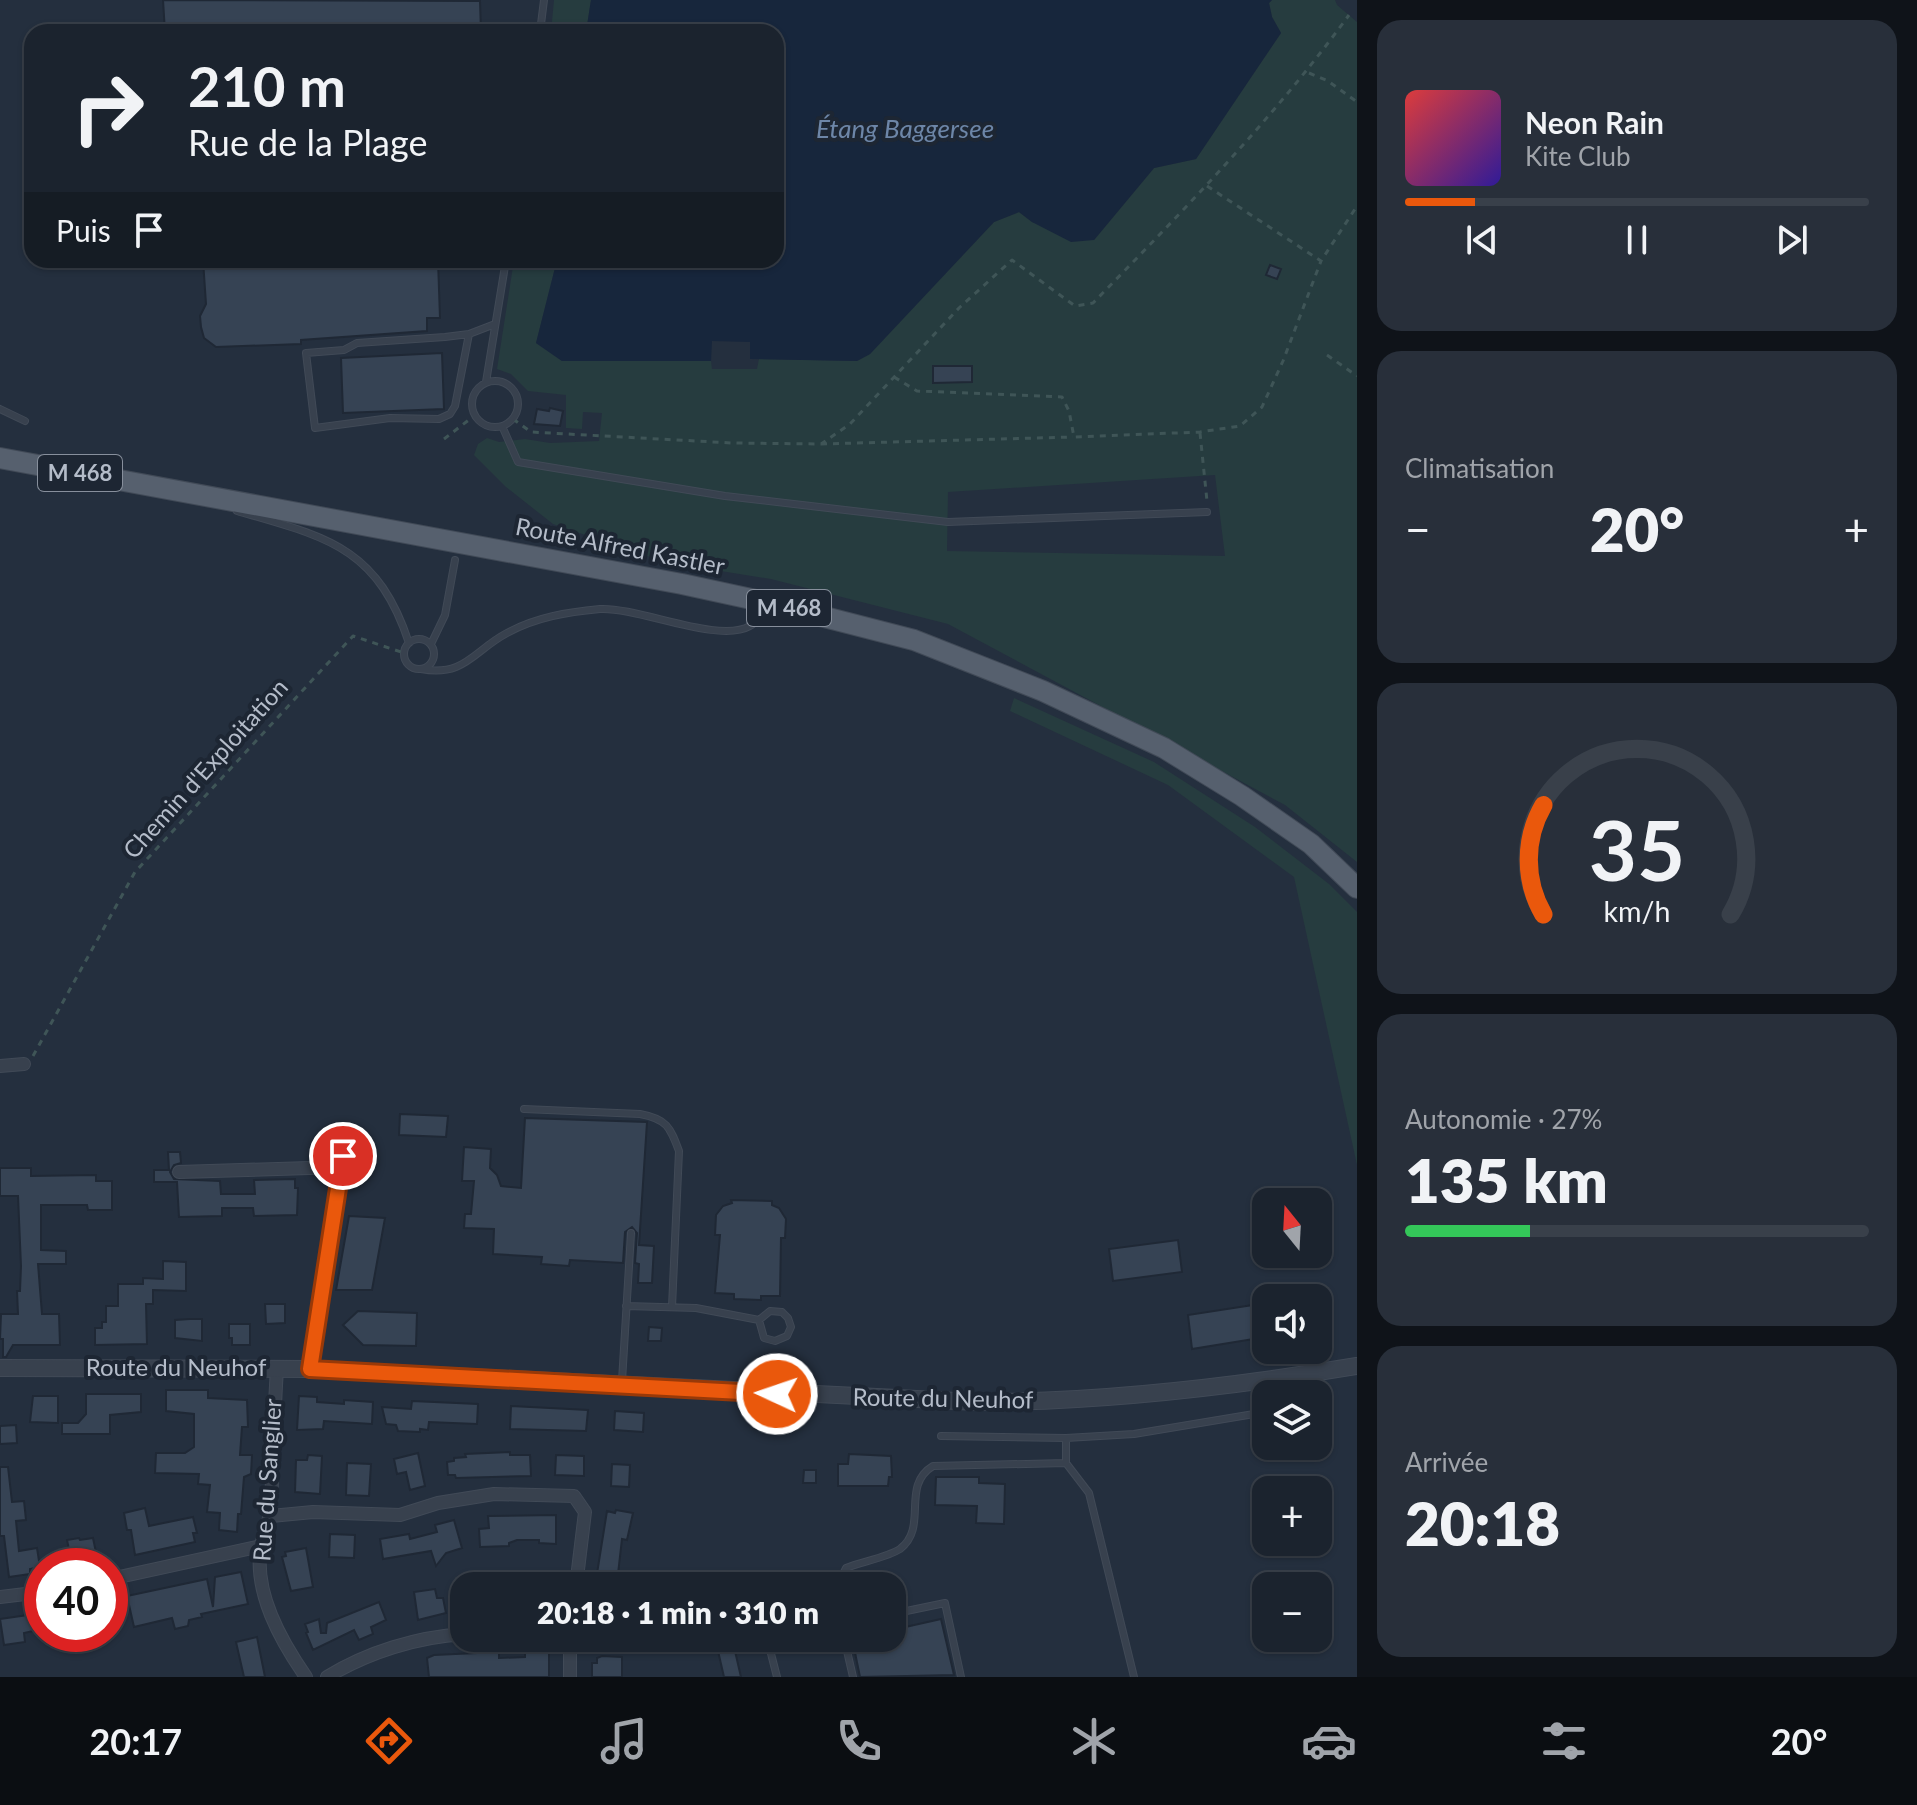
<!DOCTYPE html>
<html lang="fr">
<meta charset="utf-8">
<style>
body{margin:0;font-family:Lato,sans-serif;background:#282f3a;color:#f1f3f6;height:100vh;display:flex;flex-direction:column;font-size:30px;white-space:nowrap}
*{box-sizing:border-box;margin:0}
p{font-size:26px;color:#a0a4aa}
.icon{flex:none;width:44px;height:44px;fill:none;stroke:currentColor;stroke-width:2;stroke-linecap:round;stroke-linejoin:round}
.map{position:relative;flex:1;overflow:hidden}
.side{display:flex;flex-direction:column;gap:20px;padding:20px;background:#0f1319;width:560px}
.side>*{flex:none}
.guide{position:absolute;left:24px;top:24px;width:760px;height:244px;border-radius:24px;box-shadow:0 2px 6px #0004,0 0 0 2px #39404a;background:#1b232e;color:#f1f3f6;overflow:hidden}
.needle{width:52px;rotate:342deg}
.buttons{position:absolute;left:1252px;top:1188px;display:grid;gap:16px}
.buttons a{display:grid;place-items:center;width:80px;height:80px;border-radius:16px;background:#1b232e;box-shadow:0 2px 6px #0004,0 0 0 2px #39404a;font-size:40px}
.speed{position:absolute;left:24px;top:1548px;display:flex;gap:16px;font-size:40px;font-weight:700;text-align:center}
.speed>*{display:grid;place-content:center;width:104px;height:104px;border-radius:50%;background:#1b232e;box-shadow:0 2px 6px #0004,0 0 0 2px #39404a;line-height:1}
.speed .limit{border:12px solid #d22;background:#fff;color:#111}
.pin{position:absolute;display:grid;place-items:center;width:68px;height:68px;color:#fff;margin:-34px;border:4px solid #fff;border-radius:50%;box-shadow:0 2px 8px #0007}
.me{position:absolute;width:88px;margin:-44px;rotate:273deg;stroke-linejoin:round;filter:drop-shadow(0 0 6px #0008)}
.turn{display:flex;align-items:center;gap:28px;height:168px;padding:0 32px;font-size:36px}
.turn .icon{width:104px;height:104px;stroke-width:2.5}
.turn b{display:block;font-size:56px;line-height:68px}
.then{display:flex;align-items:center;height:76px;padding:0 32px;background:#0003;gap:16px;font-size:30px}
.big{font-size:60px;font-weight:800;line-height:1.1}
.side .tile{flex:1;display:flex;flex-direction:column;justify-content:center;gap:12px;min-width:0;padding:0 28px;border-radius:24px;background:#282f3a}
.side .dial{align-items:center;gap:0}
.dial svg{height:208px;overflow:visible;fill:none;stroke:#39404a;stroke-width:7;stroke-linecap:round;text-anchor:middle}
.dial text{fill:#f1f3f6;stroke:none}
.song{display:flex;align-items:center;gap:24px}
.cover{width:96px;height:96px;border-radius:12px;background:linear-gradient(135deg,hsl(0 70% 55%),hsl(250 70% 35%))}
.played{height:8px;border-radius:4px;background:linear-gradient(90deg,#ea580c 15%,#39404a 15%)}
.keys{display:flex;justify-content:space-around;direction:ltr}
.heat{display:flex;justify-content:space-between;align-items:center;font-size:44px;direction:ltr}
.charge{height:12px;border-radius:6px;background:linear-gradient(90deg,#34c759 27%,#39404a 0)}
.trip{position:absolute;left:450px;top:1572px;width:456px;height:80px;border-radius:24px;background:#1b232e;box-shadow:0 2px 6px #0004,0 0 0 2px #39404a;font-weight:800;line-height:80px;text-align:center}
.dock{display:flex;height:128px;justify-content:space-around;align-items:center;background:#0b0e12;color:#a0a4aa}
.dock .icon{width:56px;height:56px}
.dock .active{color:#ea580c}
.dock b{font-size:36px;color:#f1f3f6}
main{display:flex;flex:1;min-height:0}
.map>svg:first-child{display:block}
.green{fill:#263c3f;fill-rule:evenodd}
.water{fill:#17263c}
.building{fill:#364354;stroke:#1f2835;stroke-width:2}
.lines{fill:none;stroke-linecap:round;stroke-linejoin:round}
.service-casing{stroke:#414a57;stroke-width:8}
.minor-casing{stroke:#414a57;stroke-width:14}
.tertiary-casing{stroke:#414a57;stroke-width:18}
.primary-casing{stroke:#414a57;stroke-width:22}
.path{stroke:#3f5557;stroke-width:3;stroke-dasharray:6 6;stroke-linecap:butt}
.service{stroke:#38414e;stroke-width:6}
.minor{stroke:#38414e;stroke-width:12}
.tertiary{stroke:#38414e;stroke-width:16}
.primary{stroke:#56606e;stroke-width:20}
.route-casing{stroke:#983908;stroke-width:20}
.route{stroke:#ea580c;stroke-width:14}
.labels{text-anchor:middle;stroke-width:8;stroke-linejoin:round;paint-order:stroke}
.shield{fill:#1d2633;stroke:#878f9c;stroke-width:2}
.shield-label{font-size:22px;font-weight:bold;fill:#b4bcc9}
.street-label{font-size:24px;fill:#b4bcc9;stroke:#1d2633}
.water-label{font-size:26px;font-style:italic;fill:#6d86a8;stroke:#1d2633}
</style>
<main>
<div class="map">
<svg width="1357" height="1677" viewBox="0 0 1357 1677">
<rect width="100%" height="100%" fill="#242f3e"/>
<path class="green" d="M554,0h37l-5,32h-35z
M1272,0h63l2,5 20,17v840l-72,-57 -337,-181 -177,-45 -106,-17 -112,-38 -47,-37 -32,-32 4,-11 9,-6 12,4 26,-3 25,4 49,-2 3,-28 -19,-1 -1,17 -16,-1v-33l-38,-4 -17,-17 -14,-5 17,-109h43l-21,83 26,18h149l1,8h45l2,-10 98,2 13,-7 124,-132 25,-10 13,10 62,18 60,-72 42,-9 85,-126 -9,-16 -3,-14zM1215,475l10,81 -278,-5 1,-59z
M1014,698l140,64 101,65 74,57 28,28v253l-63,-288 -126,-92 -158,-74z"/>
<path class="water" d="M591,0h681l-3,3 3,14 9,16 -85,126 -42,9 -60,72 -23,2 -39,-20 -13,-10 -25,10 -124,132 -13,7 -107,-2v-17l-38,-1 -1,20h-149l-26,-18 21,-83h219v-228h-190z"/>
<path class="building" d="M163,0l317,1 1,31h-316z
M203,260h235l2,58h-13v13l-126,9v4l-85,3 -12,-9 -3,-11 -1,-11 6,-12z
M1270,265l11,4 -4,10 -11,-4z
M442,353l2,56 -101,4 -2,-55z
M933,366h39v16l-39,1z
M550,408l13,3 -3,15 -26,-2 3,-15 12,2z
M400,1114l48,2 -2,21 -47,-2z
M525,1118l122,4 -8,123 15,1 -2,37h-14l1,-19 -4,-1 2,-30 -5,-6 -7,5 -2,31 -53,-3 -1,6 -28,-2 1,-7 -49,-3 1,-25 -30,-1 1,-14h6l3,-33h-12l2,-34 27,2 -1,19 7,7 4,11 20,2z
M168,1152h12l1,11 -7,2 -4,7 4,7 46,2 1,13h34l-1,-14 41,-1v9h3l-1,27 -43,1 -1,-8h-31v8l-43,1 -2,-35h-23v-12h15z
M0,1168h31v8l65,-1v6h16v29h-24l-1,-5h-46v45l25,1v13h-28l4,50h17l1,31h-47l-7,12h-3v-18h-3l1,-25h17l-1,-23h3l1,-25 -3,-70h-18z
M731,1200l41,1v4l7,3 7,11 -1,19h-4l-1,58h-19v4l-27,-1v-5l-19,-1 5,-58h-5l1,-20 7,-9 9,-3z
M349,1216l36,2 -13,72h-36z
M1178,1240l4,32 -69,9 -4,-32z
M163,1261l23,1v29l-33,-1v14h-7l1,40 -52,1v-17h7v-6h4v-16h12v-22h25v-6l20,1z
M1318,1288h8l5,42 -13,1z
M1266,1303v34l-74,12 -4,-34z
M265,1304h20v19l-19,1z
M358,1311l59,2 -1,33 -53,-1 -20,-20z
M190,1319h12v22l-27,-3v-18z
M229,1324h21v21h-18v-7h-3z
M649,1327l13,1 -1,13h-13z
M166,1390h42v8l39,2 1,27h-6l-2,28h12l-1,19 -7,3 -3,37h-3l-1,18 -18,-2 1,-17 -13,-1 3,-27 -12,-1 1,-10 -44,-1 1,-20h29l9,-6v-33l-28,-3z
M86,1394h55v18l-31,3v19h-48v-11h16l8,-9z
M33,1396h25v27l-28,-1z
M299,1396l18,1v5l27,2v-4l29,2 -1,22 -48,-3 -1,8 -26,1z
M412,1401l66,3 -1,20 -48,-2 -1,8 -8,-1v3l-22,-1 -2,-6 -10,-1 -4,-17 29,2z
M511,1406l77,4 -2,21 -76,-2z
M615,1411l29,2 -1,19 -29,-2z
M16,1425l1,18 -17,1v-18z
M510,1452v3h20l1,21 -75,2 -1,-3h-7l-1,-13 7,-1v-3l12,-1 -1,-3z
M418,1453l7,33 -15,4 -4,-18 -9,2 -3,-15z
M849,1454l42,2 1,21h-3l-1,9h-50v-22h10z
M308,1455l14,1 -2,38 -25,-2 1,-32h11z
M556,1455l28,1v20l-29,-1z
M347,1463l24,1 -2,32 -23,-1z
M612,1464l18,1 -1,22 -18,-1z
M0,1467h8l4,35 12,-1 2,19 -10,1 3,30 18,-3 3,19 -10,2v5l-21,3 -5,-41h-4z
M804,1470h12v13h-13z
M936,1477h43v6l26,1 -1,40 -28,-1 1,-17 -42,-1z
M145,1508l4,18 44,-9 4,16h-4l2,9 -60,13 -4,-25h-4l-3,-17z
M616,1510l17,3 -6,27 -5,-1 -4,35h4l-1,12h-26l12,-75 8,2z
M556,1515v29l-17,-1v-3h-22l-8,3v3l-29,1 -1,-18 10,-1 -1,-12z
M454,1520l8,28 -16,5 -10,13 -5,-15 -48,8 -3,-20 29,-5 1,5 27,-7 -2,-7z
M330,1534l25,1 -1,23 -25,-1z
M79,1538l1,2 13,-2 5,24 -26,2 -5,-24z
M306,1548l7,39 -22,4 -9,-34 4,-1 -1,-4z
M241,1572l7,32 -47,10 1,3 -13,3 -1,6 -13,3 -3,-11 -38,9 -7,-31 80,-17 6,28 2,-30z
M435,1589l2,9h6l3,15 -28,7 -4,-28z
M379,1602l7,18 -15,7 2,7 -14,6 -5,-10 -41,20 -7,-17 2,-1 -3,-8 14,-5 2,14h5l1,-10z
M42,1613v16l-18,4 1,9 -21,3 -4,-26z
M941,1619l13,56 -94,2 -8,-39h40v-8z
M257,1637l8,40h-21l-8,-35z
M715,1638h17l9,39h-17z
M525,1651h24v26h-120l-2,-19 7,-3 65,-3v6l26,-1z
M602,1656l20,1v20h-30v-14h5v-5z"/>
<g class="lines">
<defs>
<path id="service" d="M540,32l4,-32
M469,334l-14,72 -5,8 -11,5 -49,-1 -75,10 -9,-75 38,-3 13,-7 88,-6 24,-3 26,-10
M472 404a23 23 0 1 1 46 0a23 23 0 1 1-46 0Z
M486,382l20,-122
M0,409l25,12
M502,426l16,36 207,34 223,26 259,-10
M237,511c89,26 140,35 172,132
M404 654a15 15 0 1 1 30 0a15 15 0 1 1-30 0Z
M431,644l14,-29 10,-55
M421,669c44,8 52,-18 86,-36 29,-16 61,-21 93,-24 39,-2 118,35 150,17 8,-4 12,-11 17,-18
M524,1109l116,5c27,5 30,13 39,37l-7,156
M626,1306l70,2 63,12 5,18 11,3 12,-5 4,-9 -3,-9 -6,-6 -12,-1 -11,9
M622,1381l9,-148
M941,1436l125,2
M837,1586l9,-18c15,-6 42,-11 54,-19 29,-22 0,-63 33,-83l133,-3
M892,1614l53,-11 16,74
M767,1638l10,39
M844,1638l9,39
M1134,1677l-45,-184 -23,-30v-25l68,-4 132,-22"/>
<path id="minor" d="M0,1066l24,-2
M179,1172l162,-5
M277,1369c-3,45 -4,90 -6,135 0,15 -7,27 -10,42 -8,46 20,95 45,131
M310,1369l33,-213
M271,1516l42,-4 87,3 38,-12 56,-9 80,2 11,16 -9,74
M110,1579l151,-33
M0,1597l42,-5
M327,1677c41,-25 90,-40 137,-43
M570,1677v-39"/>
<path id="tertiary" d="M0,1368l310,1 667,33c128,0 254,-15 380,-36"/>
<path id="primary" d="M0,458l682,126 88,19 144,37 129,51 121,57 78,48 69,48 46,44"/>
</defs>
<use href="#service" class="service-casing"/>
<use href="#minor" class="minor-casing"/>
<use href="#tertiary" class="tertiary-casing"/>
<use href="#primary" class="primary-casing"/>
<path class="path" d="M1309,73l19,8 29,21
M1207,186l114,75 36,-55
M1327,355l30,21
M894,377l23,14 145,6 7,14 5,26 126,-5 40,-6 22,-19 21,-46 38,-100
M513,419l18,13 201,11 89,1 29,-20 109,-116 53,-48 63,46 18,-3c90,-92 180,-184 256,-288
M1200,433l7,68
M444,439l30,-23
M821,444l252,-7
M33,1056l102,-184 218,-236 51,17"/>
<use href="#service" class="service"/>
<use href="#minor" class="minor"/>
<use href="#tertiary" class="tertiary"/>
<use href="#primary" class="primary"/>
</g>
<g class="lines">
<defs>
<path id="route" d="M343,1156l-33,213 467,25"/>
</defs>
<use href="#route" class="route-casing"/>
<use href="#route" class="route"/>
</g>
<g class="labels">
<g class="shield">
<rect x="38" y="455" width="84" height="36" rx="6"/>
<rect x="747" y="590" width="84" height="36" rx="6"/>
</g>
<g class="shield-label">
<text x="80" y="481">M 468</text>
<text x="789" y="616">M 468</text>
</g>
<g class="street-label">
<text transform="translate(620 547) rotate(11)" y="8">Route Alfred Kastler</text>
<text transform="translate(206 769) rotate(-48)" y="8">Chemin d'Exploitation</text>
<text x="176" y="1376">Route du Neuhof</text>
<text transform="translate(943 1399) rotate(1)" y="8">Route du Neuhof</text>
<text transform="translate(268 1480) rotate(-86)" y="8">Rue du Sanglier</text>
</g>
<g class="water-label">
<text x="905" y="138">Étang Baggersee</text>
</g>
</g>
</svg>
<div class="buttons">
<a><svg class="needle" viewBox="-14 -14 28 28"><path d="M0-13l5 13h-10z" fill="#e53935"/><path d="M0 13l5-13h-10z" fill="#a0a4aa"/></svg></a>
<a><svg class="icon" aria-label="sound" viewBox="0 0 24 24"><path d="M4 9h4l5-4v14l-5-4H4zM17 9q2 3 0 6"/></svg></a>
<a><svg class="icon" aria-label="layers" viewBox="0 0 24 24"><path d="M12 4l9 5-9 5-9-5zM3 14l9 5 9-5"/></svg></a>
<a>+</a>
<a>−</a>
</div>
<div class="speed"><div class="limit">40</div></div>
<div class="pin" style="left:343px;top:1156px;background:#d93025"><svg class="icon" aria-label="arrive" viewBox="0 0 24 24"><path d="M6 21V4h12l-3 4 3 4H6"/></svg></div>
<svg class="me" style="left:777px;top:1394px" viewBox="-20 -20 40 40"><circle r="17" fill="#ea580c" stroke="#fff" stroke-width="3"/><path d="M0-11L8 9 0 5-8 9z" fill="#fff"/></svg>
<div class="trip">20:18 · 1 min · 310 m</div>
<div class="guide">
<div class="turn"><svg class="icon" aria-label="right" viewBox="0 0 24 24"><path d="M7 20v-9h11M14 6l5 5-5 5"/></svg><div><b>210 m</b>Rue de la Plage</div></div>
<div class="then">Puis<svg class="icon" aria-label="arrive" viewBox="0 0 24 24"><path d="M6 21V4h12l-3 4 3 4H6"/></svg></div>
</div>
</div>
<section class="side">
<div class="tile">
<div class="song"><i class="cover"></i><div><b>Neon Rain</b><p>Kite Club</p></div></div>
<div class="played"></div>
<div class="keys"><svg class="icon" aria-label="previous" viewBox="0 0 24 24"><path d="M18 5L8 12l10 7zM5 5v14"/></svg><svg class="icon" aria-label="pause" viewBox="0 0 24 24"><path d="M8 5v14M16 5v14"/></svg><svg class="icon" aria-label="next" viewBox="0 0 24 24"><path d="M6 5l10 7-10 7zM19 5v14"/></svg></div>
</div>
<div class="tile"><p>Climatisation</p>
<div class="heat"><a>−</a><b class="big">20°</b><a>+</a></div>
</div>
<div class="tile dial"><svg viewBox="0 0 100 80">
<path d="M14 69A42 42 0 1 1 86 69"/>
<path d="M14 69A42 42 0 0 1 14 27" stroke="#ea580c"/>
<text x="50" y="56" font-size="32" font-weight="700">35</text>
<text x="50" y="72" font-size="11">km/h</text>
</svg></div>
<div class="tile"><p>Autonomie · 27%</p><b class="big">135 km</b><div class="charge"></div></div>
<div class="tile"><p>Arrivée</p><b class="big">20:18</b></div>
</section>
</main>
<nav class="dock">
<b>20:17</b>
<svg class="icon active" aria-label="directions" viewBox="0 0 24 24"><path d="M12 3l9 9-9 9-9-9zM9 14v-3h6M13 9l2 2-2 2"/></svg>
<svg class="icon" aria-label="music" viewBox="0 0 24 24"><path d="M9 18V5l10-2v13"/><circle cx="6" cy="18" r="3"/><circle cx="16" cy="16" r="3"/></svg>
<svg class="icon" aria-label="phone" viewBox="0 0 24 24"><path d="M5 4h4l2 5-3 2q2 4 5 5l2-3 5 2v4C11 20 4 13 5 4z"/></svg>
<svg class="icon" aria-label="climate" viewBox="0 0 24 24"><path d="M12 3v18M4 7l16 10M4 17L20 7"/></svg>
<svg class="icon" aria-label="car" viewBox="0 0 24 24"><path d="M5 17H2v-5l4-1 3-4h7l3 4 3 1v5h-3M9 17h6M6 11h13"/><circle cx="7" cy="17" r="2"/><circle cx="17" cy="17" r="2"/></svg>
<svg class="icon" aria-label="filters" viewBox="0 0 24 24"><path d="M4 7h16M4 17h16"/><circle cx="9" cy="7" r="2"/><circle cx="15" cy="17" r="2"/></svg>
<b>20°</b>
</nav>
